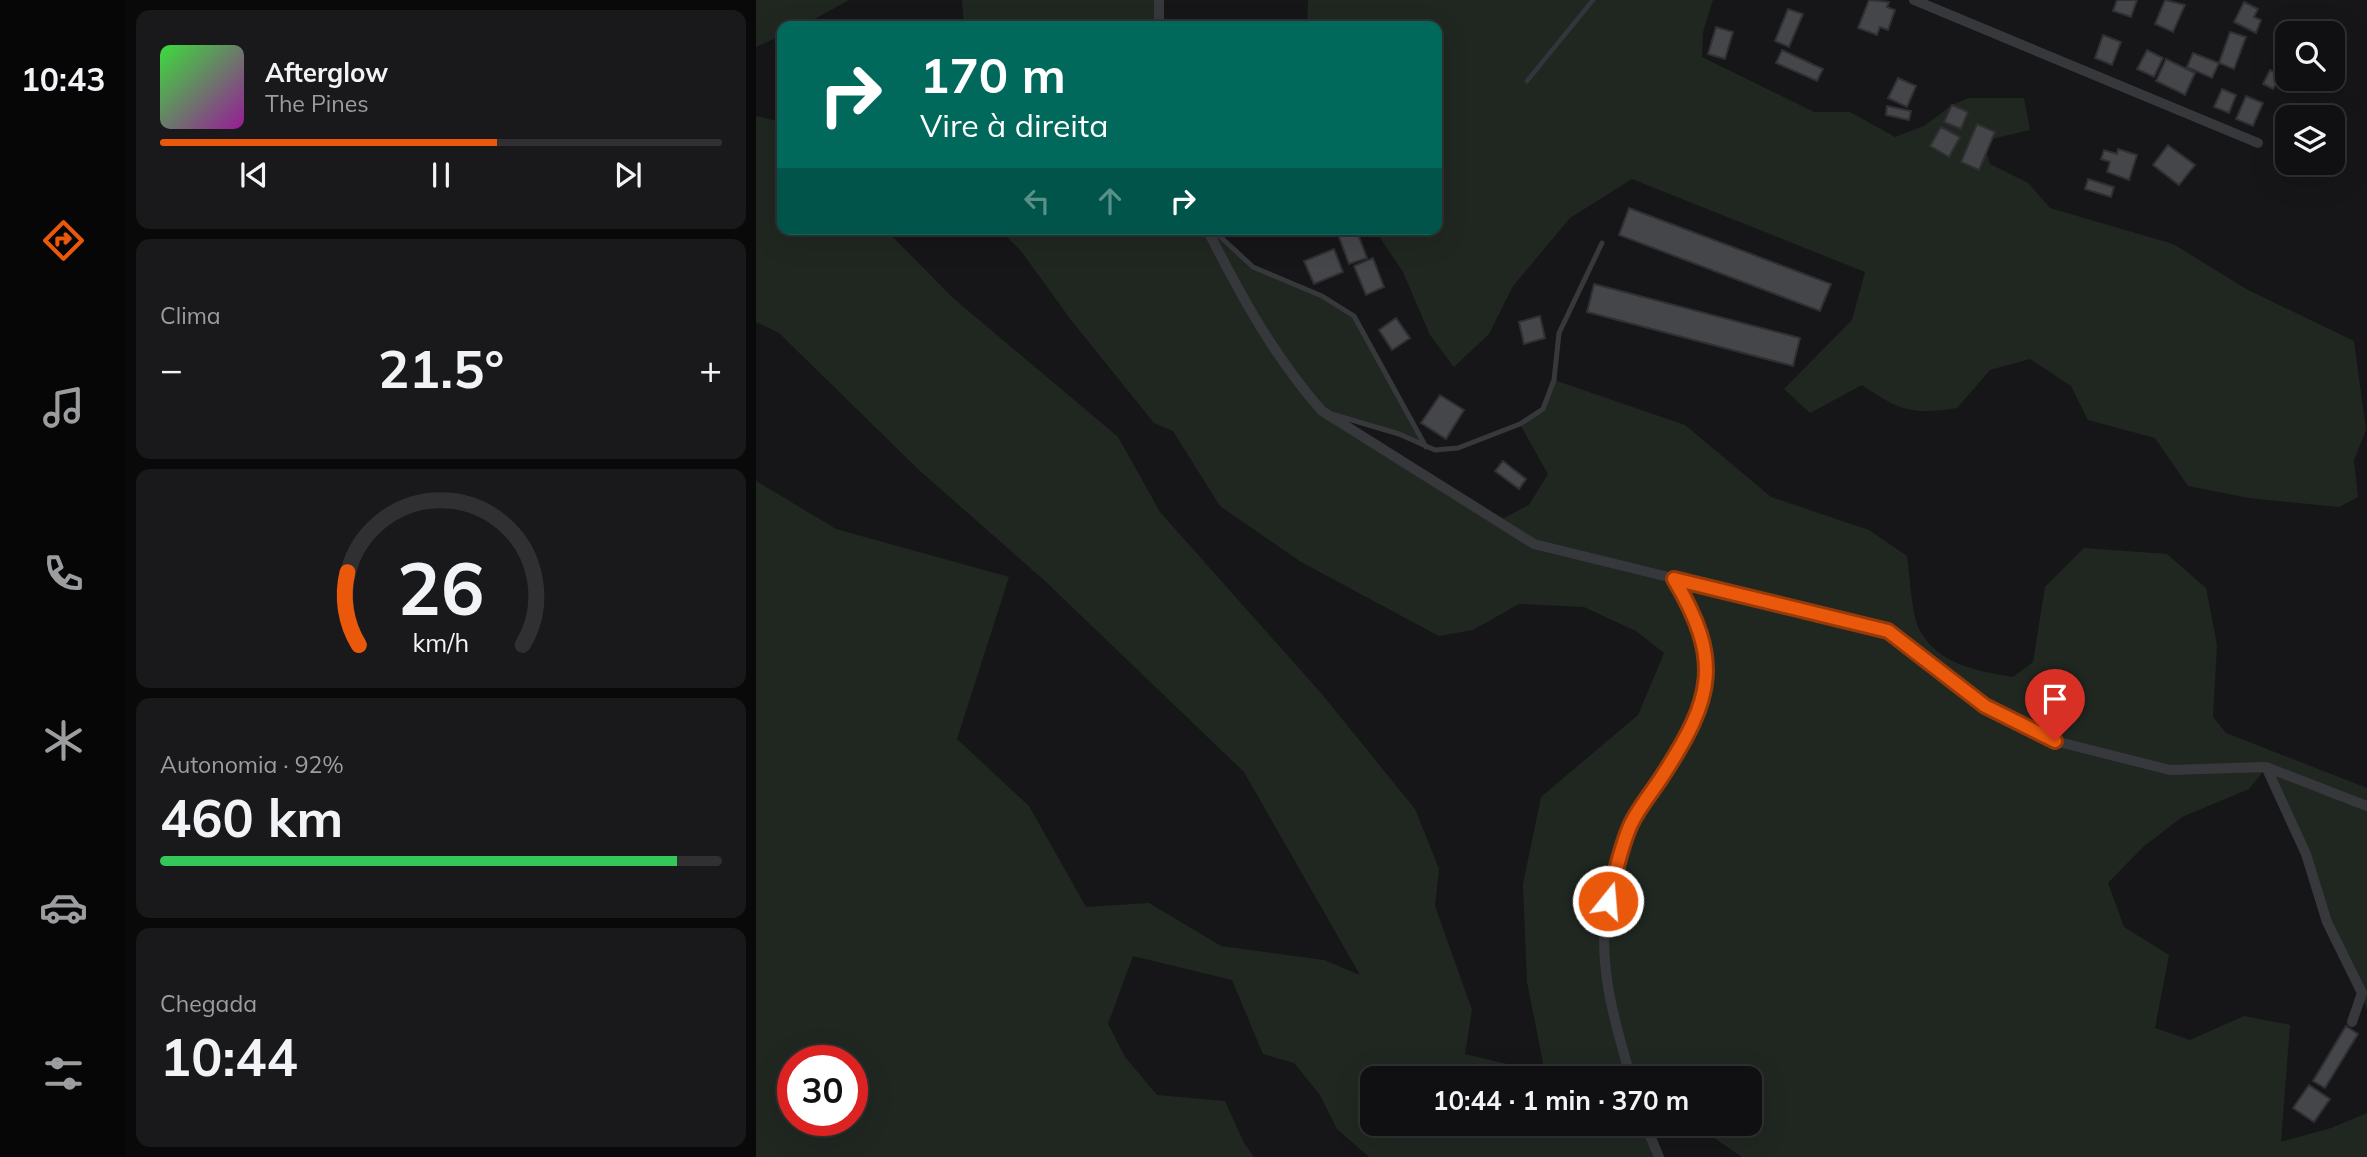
<!DOCTYPE html>
<html lang="pt">
<meta charset="utf-8">
<style>
body{margin:0;font-family:Mulish,sans-serif;background:#19191b;color:#f1f3f6;height:100vh;display:flex;flex-direction:column;font-size:26px;white-space:nowrap}
*{box-sizing:border-box;margin:0}
p{font-size:23px;color:#9c9d9f}
.icon{flex:none;width:38px;height:38px;fill:none;stroke:currentColor;stroke-width:2;stroke-linecap:round;stroke-linejoin:round}
.map{position:relative;flex:1;overflow:hidden}
.drawer{display:flex;flex-direction:column;gap:10px;padding:10px;background:#09090a;width:630px}
.drawer>*{flex:none}
.top-card{position:absolute;left:21px;top:21px;width:665px;height:214px;border-radius:14px;box-shadow:0 7px 28px #0002,0 0 0 2px #303032;background:#00695c;color:#fff;overflow:hidden}
.buttons{position:absolute;left:1519px;top:21px;display:grid;gap:14px}
.buttons a{display:grid;place-items:center;width:70px;height:70px;border-radius:14px;background:#101012;box-shadow:0 7px 28px #0002,0 0 0 2px #303032;font-size:35px}
.speed{position:absolute;left:21px;top:1045px;display:flex;gap:14px;font-size:35px;font-weight:700;text-align:center}
.speed>*{display:grid;place-content:center;width:91px;height:91px;border-radius:50%;background:#101012;box-shadow:0 7px 28px #0002,0 0 0 2px #303032;line-height:1}
.speed .limit{border:10px solid #d22;background:#fff;color:#111}
.pin{position:absolute;display:grid;place-items:center;width:60px;height:60px;color:#fff;margin:-72px -30px;border-radius:50% 50% 50% 0;rotate:-45deg;box-shadow:0 0 7px #0007}
.pin .icon{rotate:45deg}
.me{position:absolute;width:77px;margin:-38px;rotate:17deg;stroke-linejoin:round;filter:drop-shadow(0 0 5px #0008)}
.turn{display:flex;align-items:center;gap:24px;height:147px;padding:0 28px;font-size:32px}
.turn .icon{width:91px;height:91px;stroke-width:2.5}
.turn b{display:block;font-size:49px;line-height:60px}
.lanes{display:flex;align-items:center;height:66px;padding:0 28px;background:#0003;justify-content:center;gap:35px;direction:ltr}
.lanes .off{opacity:.35}
.big{font-size:52px;font-weight:700;line-height:1.1}
.drawer .tile{flex:1;display:flex;flex-direction:column;justify-content:center;gap:10px;min-width:0;padding:0 24px;border-radius:14px;background:#19191b}
.drawer .dial{align-items:center;gap:0}
.dial svg{height:182px;overflow:visible;fill:none;stroke:#303032;stroke-width:7;stroke-linecap:round;text-anchor:middle}
.dial text{fill:#f1f3f6;stroke:none}
.song{display:flex;align-items:center;gap:21px}
.cover{width:84px;height:84px;border-radius:10px;background:linear-gradient(135deg,hsl(120 70% 55%),hsl(300 70% 35%))}
.played{height:7px;border-radius:4px;background:linear-gradient(90deg,#ea580c 60%,#303032 60%)}
.keys{display:flex;justify-content:space-around;direction:ltr}
.heat{display:flex;justify-content:space-between;align-items:center;font-size:38px;direction:ltr}
.charge{height:10px;border-radius:5px;background:linear-gradient(90deg,#34c759 92%,#303032 0)}
.trip{position:absolute;left:604px;top:1066px;width:402px;height:70px;border-radius:14px;background:#101012;box-shadow:0 7px 28px #0002,0 0 0 2px #303032;font-weight:700;line-height:70px;text-align:center}
main{display:flex;flex:1;min-height:0}
.dock{display:flex;flex-direction:column;width:126px;justify-content:space-around;align-items:center;background:#060607;color:#9c9d9f}
.dock .icon{width:49px;height:49px}
.dock .active{color:#ea580c}
.dock b{font-size:32px;color:#f1f3f6}
.map>svg:first-child{display:block}
.green{fill:#202721;fill-rule:evenodd}
.lines{fill:none;stroke-linecap:round;stroke-linejoin:round}
.stream{stroke:#2f373d;stroke-width:4.5}
.building{fill:#45464a;stroke:#303033;stroke-width:2}
.service{stroke:#37383c;stroke-width:5}
.minor{stroke:#37383c;stroke-width:10}
.route-casing{stroke:#983908;stroke-width:18}
.route{stroke:#ea580c;stroke-width:12}
</style>
<main>
<nav class="dock">
<b>10:43</b>
<svg class="icon active" aria-label="directions" viewBox="0 0 24 24"><path d="M12 3l9 9-9 9-9-9zM9 14v-3h6M13 9l2 2-2 2"/></svg>
<svg class="icon" aria-label="music" viewBox="0 0 24 24"><path d="M9 18V5l10-2v13"/><circle cx="6" cy="18" r="3"/><circle cx="16" cy="16" r="3"/></svg>
<svg class="icon" aria-label="phone" viewBox="0 0 24 24"><path d="M5 4h4l2 5-3 2q2 4 5 5l2-3 5 2v4C11 20 4 13 5 4z"/></svg>
<svg class="icon" aria-label="climate" viewBox="0 0 24 24"><path d="M12 3v18M4 7l16 10M4 17L20 7"/></svg>
<svg class="icon" aria-label="car" viewBox="0 0 24 24"><path d="M5 17H2v-5l4-1 3-4h7l3 4 3 1v5h-3M9 17h6M6 11h13"/><circle cx="7" cy="17" r="2"/><circle cx="17" cy="17" r="2"/></svg>
<svg class="icon" aria-label="filters" viewBox="0 0 24 24"><path d="M4 7h16M4 17h16"/><circle cx="9" cy="7" r="2"/><circle cx="15" cy="17" r="2"/></svg>
</nav>
<section class="drawer">
<div class="tile">
<div class="song"><i class="cover"></i><div><b>Afterglow</b><p>The Pines</p></div></div>
<div class="played"></div>
<div class="keys"><svg class="icon" aria-label="previous" viewBox="0 0 24 24"><path d="M18 5L8 12l10 7zM5 5v14"/></svg><svg class="icon" aria-label="pause" viewBox="0 0 24 24"><path d="M8 5v14M16 5v14"/></svg><svg class="icon" aria-label="next" viewBox="0 0 24 24"><path d="M6 5l10 7-10 7zM19 5v14"/></svg></div>
</div>
<div class="tile"><p>Clima</p>
<div class="heat"><a>−</a><b class="big">21.5°</b><a>+</a></div>
</div>
<div class="tile dial"><svg viewBox="0 0 100 80">
<path d="M14 69A42 42 0 1 1 86 69"/>
<path d="M14 69A42 42 0 0 1 9 37" stroke="#ea580c"/>
<text x="50" y="56" font-size="32" font-weight="700">26</text>
<text x="50" y="72" font-size="11">km/h</text>
</svg></div>
<div class="tile"><p>Autonomia · 92%</p><b class="big">460 km</b><div class="charge"></div></div>
<div class="tile"><p>Chegada</p><b class="big">10:44</b></div>
</section>
<div class="map">
<svg width="1611" height="1157" viewBox="0 0 1611 1157">
<rect width="100%" height="100%" fill="#161618"/>
<path class="green" d="M0,0h93l-47,26h-20v9l-26,12z
M206,0h197v26h-195z
M552,0h405l-10,32 -1,25 112,55h36l45,25 29,-11 28,-21 16,-7h56l6,32 -47,11 7,23 38,19 22,25 123,36 75,46 106,51 12,89 -12,30 4,37 -19,10 -90,-9 -61,-12 -33,-48 -67,-18 -17,-34 -41,-27 -40,11 -33,38c-45,7 -57,3 -95,-23l-52,28 -26,-24 68,-69 13,-48 -233,-93 -62,39 -57,68 -24,48 -35,33 -24,-32 -27,-63 -29,-43h63v-203h-130z
M0,116l26,6v107h103l68,69 165,139 42,75 161,181 94,116 24,60 -4,37 37,104 -7,44 80,19 -18,-91 -4,-98 18,-87 97,-82 26,-62 -28,-22 -52,-24 -65,-3 -46,26 -34,6 -138,-74 -81,-56 -47,-75 -19,-8 -83,-103 -50,-69 -22,-22h213l41,38 69,29 32,20 72,131 -27,-13 -74,-22 173,109 31,-16 19,-31 -28,-50 23,-15 11,-29 131,45 86,72 98,33 38,26c3,19 4,59 13,75 19,34 58,40 93,46l20,-15 12,-75 39,-39 83,6 39,34 11,57 -4,72 13,16 141,55v221l-101,-241 -17,21 -67,28 -39,30 -35,36 16,44 45,28 -14,73 35,12 54,-24 46,9 -9,117 50,-14 36,-15v44h-625l-28,-19 -41,-14h77v-46h-378v46h273l14,33h-290l-32,-28 -17,-34 -26,-32 -31,-9 -31,-74 -99,-24 -25,68 17,33 32,38 68,6 19,42 10,14h-498v-676l80,48 173,48 -52,162 72,67 57,101 63,-4 72,43 103,14 36,15 -116,-203 -199,-191 -126,-111 -140,-137 -23,-11zM37,1060h59v60h-59z"/>
<g class="lines">
<path class="stream" d="M771,81l66,-81"/>
</g>
<path class="building" d="M1113,0l20,2 -2,5 8,3 -7,20 -8,-3 -3,8 -19,-7z
M1361,0h20l-6,17 -18,-6z
M1409,0l20,5 -12,27 -18,-8z
M1488,2l14,7 -4,8 7,3 -5,13 -22,-11z
M1032,9l15,5 -14,33 -14,-6z
M960,27l17,5 -8,27 -17,-5z
M1474,32l16,5 -12,32 -15,-6z
M1347,35l18,7 -9,23 -17,-7z
M1026,50l41,19 -6,12 -41,-18z
M1391,50l16,8 -9,19 -17,-8z
M1437,53l26,10 -7,15 -25,-11z
M1410,59l29,14 -10,22 -29,-14z
M1514,70l11,6 -8,13 -10,-5z
M1142,78l18,8 -9,21 -19,-9z
M1466,89l14,6 -7,18 -15,-6z
M1490,96l17,7 -10,23 -17,-7z
M1196,105l16,7 -7,17 -17,-7z
M1131,106l24,5 -2,9 -23,-5z
M1221,124l18,8 -16,38 -18,-8z
M1185,127l19,10 -11,20 -19,-11z
M1412,145l27,20 -16,20 -26,-20z
M1362,149l19,6 -8,25 -22,-8 3,-10 -9,-3 3,-9 13,4z
M1332,179l26,8 -3,10 -26,-8z
M873,208l202,76 -11,27 -201,-76z
M580,229h20l11,29 -18,6z
M578,249l9,23 -29,12 -10,-23z
M617,258l11,29 -18,8 -12,-29z
M838,284l206,54 -7,28 -206,-54z
M784,316l5,22 -21,6 -5,-22z
M640,318l14,20 -18,12 -13,-20z
M684,395l24,15 -18,29 -25,-16z
M747,461l23,18 -7,10 -24,-18z
M1590,1026l12,8 -33,54 -12,-7z
M1553,1085l21,14 -16,23 -21,-14z"/>
<g class="lines">
<path class="service" d="M456,229l41,38 69,29 32,20 72,131
M579,415l64,19 36,16 23,-2 62,-24 23,-15 11,-29 5,-47 43,-90"/>
<path class="minor" d="M1158,0l344,143
M403,26v-26
M451,229c33,65 67,128 115,182l212,133 354,87 97,75 70,35 115,29 96,-3 101,39
M1510,767l40,87 21,68 35,71 -10,29
M875,1078c-17,-57 -35,-118 -23,-178 5,-24 13,-55 24,-77 9,-18 23,-36 35,-53 49,-75 53,-114 7,-192
M889,1124l14,33"/>
</g>
<g class="lines">
<defs>
<path id="route" d="M852,901c7,-25 12,-53 23,-77 8,-17 22,-33 32,-49 51,-78 59,-115 11,-196l214,52 97,75 70,35"/>
</defs>
<use href="#route" class="route-casing"/>
<use href="#route" class="route"/>
</g>
</svg>
<div class="buttons">
<a><svg class="icon" aria-label="search" viewBox="0 0 24 24"><circle cx="10" cy="10" r="6"/><path d="M15 15l6 6"/></svg></a>
<a><svg class="icon" aria-label="layers" viewBox="0 0 24 24"><path d="M12 4l9 5-9 5-9-5zM3 14l9 5 9-5"/></svg></a>
</div>
<div class="speed"><div class="limit">30</div></div>
<div class="pin" style="left:1299px;top:741px;background:#d93025"><svg class="icon" aria-label="arrive" viewBox="0 0 24 24"><path d="M6 21V4h12l-3 4 3 4H6"/></svg></div>
<svg class="me" style="left:852px;top:901px" viewBox="-20 -20 40 40"><circle r="17" fill="#ea580c" stroke="#fff" stroke-width="3"/><path d="M0-11L8 9 0 5-8 9z" fill="#fff"/></svg>
<div class="trip">10:44 · 1 min · 370 m</div>
<div class="top-card">
<div class="turn"><svg class="icon" aria-label="right" viewBox="0 0 24 24"><path d="M7 20v-9h11M14 6l5 5-5 5"/></svg><div><b>170 m</b>Vire à direita</div></div>
<div class="lanes"><svg class="icon off" aria-label="left" viewBox="0 0 24 24"><path d="M17 20v-9H6M10 6l-5 5 5 5"/></svg><svg class="icon off" aria-label="ahead" viewBox="0 0 24 24"><path d="M12 20V5M6 11l6-6 6 6"/></svg><svg class="icon" aria-label="right" viewBox="0 0 24 24"><path d="M7 20v-9h11M14 6l5 5-5 5"/></svg></div>
</div>
</div>
</main>
